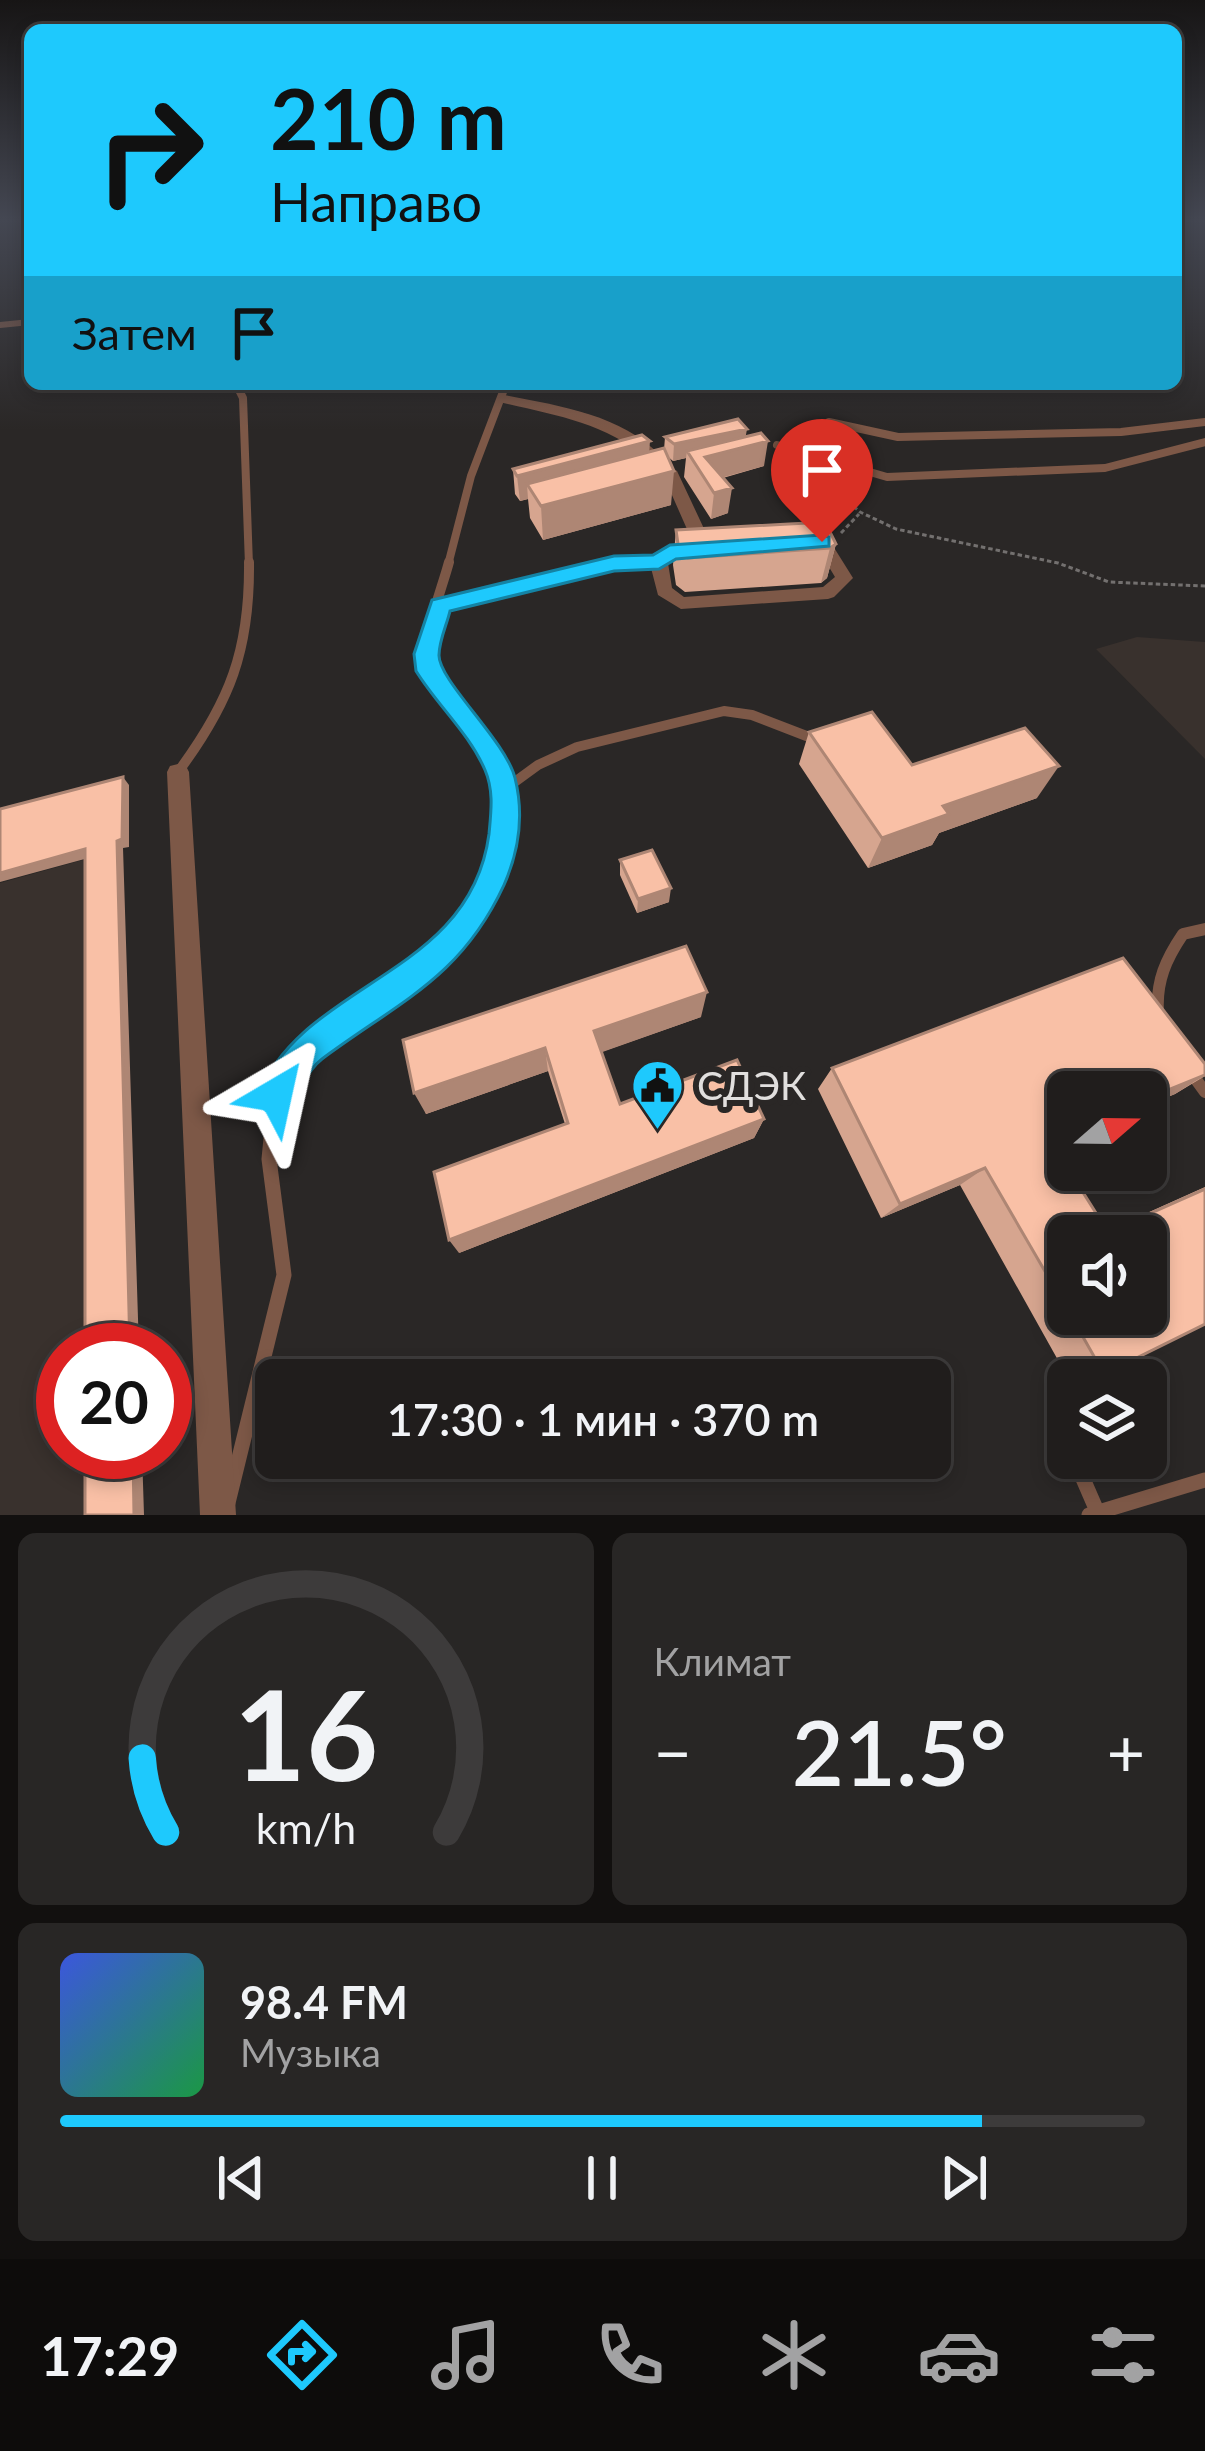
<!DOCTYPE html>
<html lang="ru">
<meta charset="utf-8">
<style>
body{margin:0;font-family:Lato,sans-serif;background:#282625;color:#f1f3f6;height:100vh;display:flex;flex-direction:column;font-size:45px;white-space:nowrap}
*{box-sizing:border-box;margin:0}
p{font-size:39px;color:#a2a2a3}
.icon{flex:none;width:66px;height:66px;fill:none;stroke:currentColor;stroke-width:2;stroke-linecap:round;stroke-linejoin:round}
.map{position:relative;height:1515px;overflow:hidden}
.side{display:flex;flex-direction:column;gap:18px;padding:18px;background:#12100f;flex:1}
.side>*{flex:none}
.guide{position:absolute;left:24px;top:24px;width:1158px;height:366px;border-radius:18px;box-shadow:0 6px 18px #0003,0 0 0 3px #3d3b3b;background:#1ec9fd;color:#111;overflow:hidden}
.needle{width:78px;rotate:70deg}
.controls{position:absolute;left:1047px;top:1071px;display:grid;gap:24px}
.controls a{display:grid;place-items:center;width:120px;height:120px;border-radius:18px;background:#201d1c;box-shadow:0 6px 18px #0003,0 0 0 3px #3d3b3b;font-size:60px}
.speed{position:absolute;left:36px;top:1323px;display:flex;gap:24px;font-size:60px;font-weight:700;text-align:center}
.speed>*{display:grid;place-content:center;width:156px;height:156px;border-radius:50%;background:#201d1c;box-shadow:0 6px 18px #0003,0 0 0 3px #3d3b3b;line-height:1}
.speed .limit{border:18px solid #d22;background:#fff;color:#111}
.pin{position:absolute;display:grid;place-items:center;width:102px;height:102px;color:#fff;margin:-123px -51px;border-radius:50% 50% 50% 0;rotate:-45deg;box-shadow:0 0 12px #0007}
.pin .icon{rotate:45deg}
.me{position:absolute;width:132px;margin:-66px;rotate:36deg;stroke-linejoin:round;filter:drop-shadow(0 0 9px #0008)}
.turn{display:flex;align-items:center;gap:42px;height:252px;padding:0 48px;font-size:54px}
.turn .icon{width:156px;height:156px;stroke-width:2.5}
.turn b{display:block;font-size:84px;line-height:102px}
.then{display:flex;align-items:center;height:114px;padding:0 48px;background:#0003;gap:24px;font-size:45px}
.big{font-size:90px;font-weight:600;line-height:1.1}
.side .widget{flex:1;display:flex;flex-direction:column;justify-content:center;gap:18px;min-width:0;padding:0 42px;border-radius:18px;background:#282625}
.side .dial{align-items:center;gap:0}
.dial svg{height:312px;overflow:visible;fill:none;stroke:#3d3b3b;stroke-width:7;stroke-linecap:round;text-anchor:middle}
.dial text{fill:#f1f3f6;stroke:none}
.song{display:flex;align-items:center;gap:36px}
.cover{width:144px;height:144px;border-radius:18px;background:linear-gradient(135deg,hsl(230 70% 55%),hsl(140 70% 35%))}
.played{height:12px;border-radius:6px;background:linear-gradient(90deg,#1ec9fd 85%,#3d3b3b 85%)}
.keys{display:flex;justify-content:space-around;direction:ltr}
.heat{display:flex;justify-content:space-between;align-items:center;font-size:66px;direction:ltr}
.side .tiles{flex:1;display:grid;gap:18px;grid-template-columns:1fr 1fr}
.widget:last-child{grid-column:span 2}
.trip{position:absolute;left:255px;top:1359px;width:696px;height:120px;border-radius:18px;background:#201d1c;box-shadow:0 6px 18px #0003,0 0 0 3px #3d3b3b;font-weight:600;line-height:120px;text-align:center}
.menu{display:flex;height:192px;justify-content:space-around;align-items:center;background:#0d0c0b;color:#a2a2a3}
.menu .icon{width:84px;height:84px}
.menu .on{color:#1ec9fd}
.menu b{font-size:54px;color:#f1f3f6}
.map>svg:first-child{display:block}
.built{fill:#39312d}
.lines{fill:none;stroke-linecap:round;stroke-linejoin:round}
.path{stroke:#73706f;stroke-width:3;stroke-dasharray:4.5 3;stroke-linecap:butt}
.service-far4{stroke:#7d5847;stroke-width:6}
.service-far3{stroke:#7d5847;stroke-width:8}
.service-far2{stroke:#7d5847;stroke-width:10}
.service-far1{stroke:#7d5847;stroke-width:12}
.service{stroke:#7d5847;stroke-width:15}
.minor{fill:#7d5847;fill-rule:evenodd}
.wall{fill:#d6a58f;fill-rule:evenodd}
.shaded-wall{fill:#ae8674}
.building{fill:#f9c0a6;stroke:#ae8674;stroke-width:3}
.route{fill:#1ec9fd;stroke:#1483a4;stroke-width:3}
.labels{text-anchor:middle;stroke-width:12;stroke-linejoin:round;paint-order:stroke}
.near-poi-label{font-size:39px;fill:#e1dfde;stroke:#2a2726;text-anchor:start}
</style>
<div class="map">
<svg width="1205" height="1515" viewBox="0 0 1205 1515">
<rect width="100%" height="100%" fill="#2a2726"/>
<path class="built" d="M1137,637l68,5v117l-109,-110z
M90,858v492h-27v102h27v63h-90v-632z"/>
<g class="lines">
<path class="path" d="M814,472l46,40 36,17 162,34 51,19 96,4
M841,533l18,-19"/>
<path class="service-far4" d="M0,325l30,-3"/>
<path class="service-far3" d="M236,384l7,14 6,167
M829,422l69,15 223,-5 84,-10
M777,445l110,32 218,-9 100,-26
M448,565l23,-89 35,-92"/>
<path class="service-far2" d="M449,562c-6,23 -24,70 -23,92 3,54 81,85 80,156
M178,772c52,-70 72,-122 71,-210
M505,789l33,-24 39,-18 147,-36 28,4 57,22"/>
<path class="service-far1" d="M1158,1012c-2,-31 8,-53 25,-78l22,-5
M1189,1070l16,22
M273,1121c10,-94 129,-120 185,-185 32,-37 43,-82 49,-129"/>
<path class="service" d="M1074,1458l23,53
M225,1515l59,-240 -15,-116 4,-41
M1089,1515l116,-35"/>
<path class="minor" d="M504,395c55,11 116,19 157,61l-13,3c-45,-37 -94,-44 -149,-57l-2,-3z
M669,466l8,5 37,79c-13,11 -33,1 -46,13l4,25 12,9 139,-10 12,-10 -18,-30 -9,-5 8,-5 12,1 25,40 -19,19 -6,2 -147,10 -23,-14 -7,-27 -36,1 -175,42 -9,-6 9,-6 175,-42 40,-1 9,-8 30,-3 -30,-68 -14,4 -8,-5z
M178,764l8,2 3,6 47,743h-36l-33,-743 3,-6z"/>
</g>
<path class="wall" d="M665,437h81l18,29 -41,12 5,35 -17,6 -27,-42 2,-19 -13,3 -6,-5 4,49 -128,35 -13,-22 -2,-19 -8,2 -5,-7 -2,-25 151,-19z
M676,530l160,14 -9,34 -6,5 -136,9 -9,-7 -3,-20z
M809,732l103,33 125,33 -98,35 -7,12 -64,23 -69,-104z
M620,860l49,42 -32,11 -17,-38z
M701,1017l-100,35 19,52 144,15 -10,19 -295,115 106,-129 -17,-53 -122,43 -23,-74z
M1205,1064v12l-30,18 -122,51 54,86 98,-44v137l-101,50 -36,4 -108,-193 -79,33 -63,-129 14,-21zM1068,1236l78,78h-78z"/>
<path class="shaded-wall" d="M747,429l-3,17 -57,5 -1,7 -13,3 1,-17z
M650,441l-2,26 -121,17 1,15 -8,2 -3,-25z
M768,441l-4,25 -58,16 -1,-25z
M674,471l-3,34 -128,35 -2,-34z
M732,488l-4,25 -17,6 3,-26z
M836,544l-9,34 -6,5 9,-35z
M1059,766l-22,32 -98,35 -7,12 -64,23 14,-30 61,-32z
M123,777l6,8v62l-6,1 16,502h-9l-13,-509z
M85,849l7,8 -92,25v-9z
M671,888l-2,14 -32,11 1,-14z
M707,992l-6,25 -107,38v-24z
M545,1048l3,23 -122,43 -12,-21z
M1205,1075l-30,19 -29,12v-7z
M764,1119l-10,19 -295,115 -10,-13z
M1068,1132v7l-47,19 29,-18z
M985,1168l-25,17 -79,33 19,-14z
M133,1452h9l2,63h-10z"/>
<path class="building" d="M738,419l9,10 -73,15 -9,-7z
M761,433l7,8 -63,16 27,31 -18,5 -27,-42z
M642,435l8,6 -133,35 -4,-7z
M664,448l10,23 -133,35 -14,-22z
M825,522l11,22 -6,4 -142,10 -9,-7 -3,-21z
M872,712l40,53 113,-37 34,38 -116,40 6,8 -67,24 -73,-106z
M123,777l-1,62 -5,2 13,509h-45v-501l-85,24v-64z
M652,850l19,38 -33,11 -18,-39z
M686,946l21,46 -113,39 26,73 117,-44 27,59 -315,121 -15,-68 134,-49 -23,-75 -131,45 -11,-53z
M1123,958l82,106v11l-59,24v-7h-78v40l-18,8 58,92 97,-43v135l-101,50 -34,-60h76v-78h-78v75l-83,-143 -85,36 -68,-136z
M85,1452h48l1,63h-49z"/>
<linearGradient id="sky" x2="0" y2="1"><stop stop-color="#171515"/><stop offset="0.51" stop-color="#444752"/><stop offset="1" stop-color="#444752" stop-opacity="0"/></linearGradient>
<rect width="1205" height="430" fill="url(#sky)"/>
<path class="route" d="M822,535l7,2v9l-153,13 -17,10 -45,2 -164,40c-3,13 -11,30 -11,44 -1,25 67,86 76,123 9,36 4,73 -11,107 -43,93 -104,116 -182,174 -20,15 -22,44 -46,54l-13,-5 -5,-13c47,-115 212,-118 231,-261 2,-22 5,-43 -4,-64 -16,-37 -48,-65 -69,-99l-2,-17 18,-54 182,-44 39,-1 17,-10z"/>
<defs>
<symbol id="civic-pin" viewBox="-11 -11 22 30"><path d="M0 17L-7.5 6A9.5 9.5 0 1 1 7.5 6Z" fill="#1ec9fd" stroke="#2a2726"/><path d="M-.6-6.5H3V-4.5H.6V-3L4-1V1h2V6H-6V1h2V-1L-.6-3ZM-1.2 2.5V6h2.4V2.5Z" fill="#111"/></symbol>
</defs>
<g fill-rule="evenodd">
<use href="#civic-pin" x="628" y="1056" width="59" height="81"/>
</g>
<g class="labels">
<g class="near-poi-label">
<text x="697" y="1100">СДЭК</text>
</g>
</g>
</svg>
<div class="controls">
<a><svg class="needle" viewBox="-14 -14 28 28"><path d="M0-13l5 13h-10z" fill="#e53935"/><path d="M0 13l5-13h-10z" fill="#a2a2a3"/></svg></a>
<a><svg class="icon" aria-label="sound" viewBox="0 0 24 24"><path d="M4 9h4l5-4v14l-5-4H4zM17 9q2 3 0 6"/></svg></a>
<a><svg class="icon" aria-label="layers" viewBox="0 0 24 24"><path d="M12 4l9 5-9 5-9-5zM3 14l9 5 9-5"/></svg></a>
</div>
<div class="speed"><div class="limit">20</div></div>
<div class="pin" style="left:822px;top:542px;background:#d93025"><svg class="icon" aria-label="arrive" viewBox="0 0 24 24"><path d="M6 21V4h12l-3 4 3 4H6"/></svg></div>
<svg class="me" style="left:276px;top:1095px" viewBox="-20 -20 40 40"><path d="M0-17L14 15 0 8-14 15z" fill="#1ec9fd" stroke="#fff" stroke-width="4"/></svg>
<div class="trip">17:30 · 1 мин · 370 m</div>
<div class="guide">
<div class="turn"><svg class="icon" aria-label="right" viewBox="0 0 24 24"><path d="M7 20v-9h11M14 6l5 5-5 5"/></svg><div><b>210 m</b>Направо</div></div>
<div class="then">Затем<svg class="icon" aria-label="arrive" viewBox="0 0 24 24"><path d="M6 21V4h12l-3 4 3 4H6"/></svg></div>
</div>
</div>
<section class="side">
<div class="tiles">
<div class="widget dial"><svg viewBox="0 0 100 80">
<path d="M14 69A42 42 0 1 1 86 69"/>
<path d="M14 69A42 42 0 0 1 8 50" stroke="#1ec9fd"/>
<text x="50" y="56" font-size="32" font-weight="700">16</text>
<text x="50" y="72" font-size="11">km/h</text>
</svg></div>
<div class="widget"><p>Климат</p>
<div class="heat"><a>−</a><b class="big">21.5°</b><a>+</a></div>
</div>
<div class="widget">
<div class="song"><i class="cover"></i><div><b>98.4 FM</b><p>Музыка</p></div></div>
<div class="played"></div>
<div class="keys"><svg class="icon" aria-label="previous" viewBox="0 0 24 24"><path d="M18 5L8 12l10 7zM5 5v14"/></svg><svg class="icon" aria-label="pause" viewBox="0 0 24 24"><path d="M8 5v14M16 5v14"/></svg><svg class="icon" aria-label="next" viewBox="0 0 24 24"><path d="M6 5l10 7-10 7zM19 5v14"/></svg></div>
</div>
</div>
</section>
<nav class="menu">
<b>17:29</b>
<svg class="icon on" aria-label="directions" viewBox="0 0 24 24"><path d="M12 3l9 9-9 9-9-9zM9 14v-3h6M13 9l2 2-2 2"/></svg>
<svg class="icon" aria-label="music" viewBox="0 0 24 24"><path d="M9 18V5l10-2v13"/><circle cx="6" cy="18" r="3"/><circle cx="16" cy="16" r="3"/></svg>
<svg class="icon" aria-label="phone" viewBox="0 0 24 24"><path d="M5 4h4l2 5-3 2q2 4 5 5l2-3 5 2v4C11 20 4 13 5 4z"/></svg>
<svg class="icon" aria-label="climate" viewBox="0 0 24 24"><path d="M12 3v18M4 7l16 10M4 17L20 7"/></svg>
<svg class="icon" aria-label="car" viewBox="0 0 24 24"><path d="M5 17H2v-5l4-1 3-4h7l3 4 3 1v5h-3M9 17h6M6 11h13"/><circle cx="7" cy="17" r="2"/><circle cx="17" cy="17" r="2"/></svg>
<svg class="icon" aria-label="filters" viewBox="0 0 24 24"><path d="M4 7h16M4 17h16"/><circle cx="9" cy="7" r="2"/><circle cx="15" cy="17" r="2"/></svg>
</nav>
